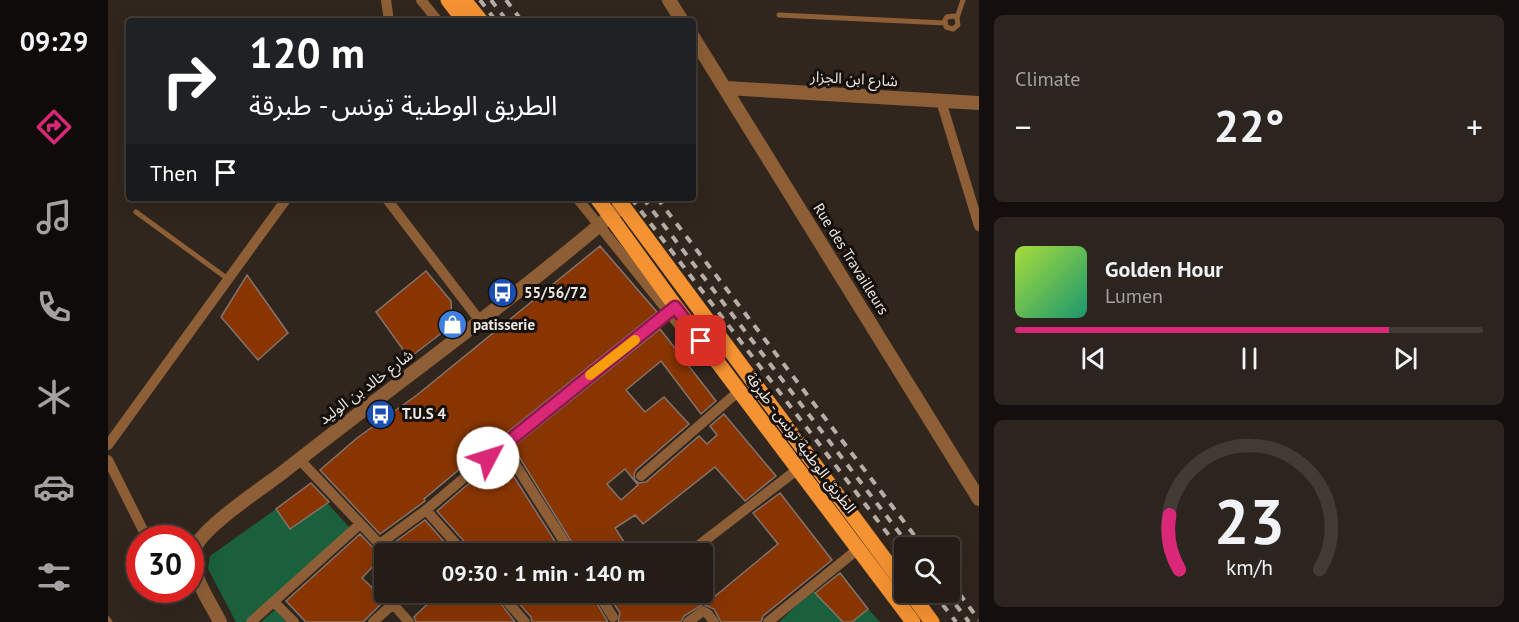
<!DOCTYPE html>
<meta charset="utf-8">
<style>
body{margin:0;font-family:"PT Sans","Noto Sans Arabic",sans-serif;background:#2c251f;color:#f1f3f6;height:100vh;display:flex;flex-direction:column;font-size:22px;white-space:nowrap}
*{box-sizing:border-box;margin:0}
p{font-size:20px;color:#a3a1a1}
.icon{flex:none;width:33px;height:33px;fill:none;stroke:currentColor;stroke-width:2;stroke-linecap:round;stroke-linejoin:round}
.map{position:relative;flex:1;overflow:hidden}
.details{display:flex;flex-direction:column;gap:15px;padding:15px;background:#140f0c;width:540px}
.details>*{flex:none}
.guide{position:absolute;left:18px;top:18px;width:570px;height:183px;border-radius:6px;box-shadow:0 6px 24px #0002,0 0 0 2px #413a35;background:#202124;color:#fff;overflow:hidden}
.buttons{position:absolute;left:786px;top:537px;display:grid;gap:12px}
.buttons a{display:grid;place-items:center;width:66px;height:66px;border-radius:6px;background:#241c16;box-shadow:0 6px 24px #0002,0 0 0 2px #413a35;font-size:30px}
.speed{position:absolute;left:18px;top:525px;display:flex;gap:12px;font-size:30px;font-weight:700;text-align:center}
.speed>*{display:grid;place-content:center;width:78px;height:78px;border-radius:50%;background:#241c16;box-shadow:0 6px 24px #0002,0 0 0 2px #413a35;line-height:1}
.speed .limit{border:9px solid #d22;background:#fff;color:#111}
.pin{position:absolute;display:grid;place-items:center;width:51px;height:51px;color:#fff;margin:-26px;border-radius:12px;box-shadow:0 3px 9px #0006}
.me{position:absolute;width:66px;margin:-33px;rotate:50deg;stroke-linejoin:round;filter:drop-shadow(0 0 4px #0008)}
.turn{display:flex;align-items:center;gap:21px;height:126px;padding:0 24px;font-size:27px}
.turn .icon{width:78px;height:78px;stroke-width:2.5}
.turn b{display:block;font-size:42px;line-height:51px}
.then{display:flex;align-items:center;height:57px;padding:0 24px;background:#0003;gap:12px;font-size:22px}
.big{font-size:45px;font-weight:700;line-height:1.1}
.details .card{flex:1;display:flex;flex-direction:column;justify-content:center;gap:9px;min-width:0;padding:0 21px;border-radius:9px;background:#2c251f}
.details .dial{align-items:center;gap:0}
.dial svg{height:156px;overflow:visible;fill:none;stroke:#413a35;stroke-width:7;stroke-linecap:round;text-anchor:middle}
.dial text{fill:#f1f3f6;stroke:none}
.song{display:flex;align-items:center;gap:18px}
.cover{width:72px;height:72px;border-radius:9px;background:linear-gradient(135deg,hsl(80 70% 55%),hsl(160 70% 35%))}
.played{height:6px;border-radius:3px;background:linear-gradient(90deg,#db2777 80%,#413a35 80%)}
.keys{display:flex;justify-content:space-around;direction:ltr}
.heat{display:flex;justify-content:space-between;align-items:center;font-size:33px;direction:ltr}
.trip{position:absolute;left:266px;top:543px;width:339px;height:60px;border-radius:6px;background:#241c16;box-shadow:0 6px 24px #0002,0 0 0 2px #413a35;font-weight:700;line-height:60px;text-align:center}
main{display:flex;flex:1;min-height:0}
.menu{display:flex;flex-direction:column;width:108px;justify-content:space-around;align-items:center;background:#0e0b09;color:#a3a1a1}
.menu .icon{width:42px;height:42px}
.menu .on{color:#db2777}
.menu b{font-size:27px;color:#f1f3f6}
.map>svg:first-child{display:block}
.green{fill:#1a603c}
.building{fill:#883502;stroke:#83746d;stroke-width:1.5;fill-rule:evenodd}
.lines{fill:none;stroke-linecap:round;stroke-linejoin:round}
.service{stroke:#8e5f36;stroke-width:5}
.minor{stroke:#8e5f36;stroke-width:10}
.tertiary{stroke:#8e5f36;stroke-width:14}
.primary{stroke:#f59332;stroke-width:15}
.rail{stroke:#b6aea8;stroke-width:4;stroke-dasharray:8 8;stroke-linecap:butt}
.route-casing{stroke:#8e194d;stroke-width:15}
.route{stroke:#db2777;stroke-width:10}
.slow{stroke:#f59e0b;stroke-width:10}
.labels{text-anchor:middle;stroke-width:6;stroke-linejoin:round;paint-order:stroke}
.street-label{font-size:15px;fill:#ede6e1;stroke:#15100c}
.poi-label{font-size:15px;font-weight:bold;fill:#ede6e1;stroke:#15100c;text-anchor:start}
</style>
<main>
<nav class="menu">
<b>09:29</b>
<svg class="icon on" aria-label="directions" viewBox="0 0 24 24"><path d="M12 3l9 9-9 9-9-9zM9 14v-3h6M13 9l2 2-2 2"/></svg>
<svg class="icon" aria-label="music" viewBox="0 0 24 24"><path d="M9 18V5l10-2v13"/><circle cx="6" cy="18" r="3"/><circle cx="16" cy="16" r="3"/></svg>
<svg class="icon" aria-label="phone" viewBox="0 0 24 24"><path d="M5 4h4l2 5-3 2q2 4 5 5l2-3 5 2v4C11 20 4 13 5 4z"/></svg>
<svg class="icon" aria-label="climate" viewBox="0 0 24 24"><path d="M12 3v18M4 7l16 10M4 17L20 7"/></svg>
<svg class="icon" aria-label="car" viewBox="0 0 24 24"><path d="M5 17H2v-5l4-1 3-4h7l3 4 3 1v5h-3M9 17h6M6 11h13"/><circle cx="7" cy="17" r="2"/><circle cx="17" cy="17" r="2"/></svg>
<svg class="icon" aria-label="filters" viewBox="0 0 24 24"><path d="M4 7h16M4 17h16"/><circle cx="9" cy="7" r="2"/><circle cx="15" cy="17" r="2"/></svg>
</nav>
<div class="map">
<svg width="871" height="622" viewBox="0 0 871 622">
<rect width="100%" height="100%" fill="#30261e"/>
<path class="green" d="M219,503l24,26 -106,93h-9l-28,-53 2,-13 66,-47 14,20z
M705,590l30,32h-64z
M168,609l13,13h-28z
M760,609l12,13h-28z"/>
<path class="building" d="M492,246l57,66 -164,132 -2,-1 -67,56 1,2 -4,3 -41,30 -60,-64 37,-32 60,-43z
M318,271l25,30 1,24 -43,33 -33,-46z
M139,275l41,58 -30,27 -37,-43z
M552,329l56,72 -15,13 -40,-53 -35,29 19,22 19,-15 25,27 -53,46 -2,4 1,6 4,3 7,-1 53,-46 8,8 10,-9 -7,-9 14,-12 52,62 -31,25 -30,-34 -72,57 -8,-9 -20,13 17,26h-53l-66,-107zM517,469l13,16 -17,15 -14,-16z
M396,461l59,93h-91l-1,-5 -34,-38 30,-26z
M203,483l18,19 -39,27 -14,-20z
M672,493l52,67 -69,56 -2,6h-40l-7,-13 -11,-5 -19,12 -3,6h-63l2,-9 -14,-21h94l8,10 70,-58 -25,-31z
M317,520l30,34h-55l-9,-9z
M252,534l22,23 -20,21 23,22 -22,22h-57l-20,-21z
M732,573l28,36 -16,13h-9l-28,-29z
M332,592h52l23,30h-99l-2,-5z
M401,592h81l18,30h-76l-1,-5z"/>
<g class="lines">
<path class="service" d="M671,15l166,8
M849,18l-3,-2 -7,1 -2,3 1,7 7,2 5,-4 -1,-7 6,-18
M28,212l92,67
M0,619l2,3"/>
<path class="minor" d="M278,0l3,21
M313,0l17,21
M833,101l38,125
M278,198l94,123
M469,198l122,152
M0,445l179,-247
M191,459l90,95
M0,460l39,78
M533,476l98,-85
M318,510l39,44
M273,543l45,-33 77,-65
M591,545l99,-76
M464,554l-69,-109 171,-137
M391,592l26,30
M489,592l16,25
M166,602l20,20
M285,604l10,-12
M143,622l109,-98
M265,622l20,-18 16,18
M580,622l15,-11 5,3 6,8
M660,622l90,-73"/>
<path class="tertiary" d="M561,0l13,21
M585,37l286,462
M618,88l253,15
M112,622c-10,-21 -34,-51 -24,-76 9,-20 66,-58 86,-73 113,-89 231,-173 340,-267"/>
<path class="primary" d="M340,0l16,21
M356,0l17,21
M489,198l79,109 237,315
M509,198l287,387
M802,592l22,30"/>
<path class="rail" d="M372,0l16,21
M383,0l16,21
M398,0l16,21
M523,198l273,357
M535,198l268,350
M549,198l267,350
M842,581l29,39
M825,592l23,30
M838,592l23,30"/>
</g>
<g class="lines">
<defs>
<path id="route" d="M380,458l187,-151 26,34"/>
</defs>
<use href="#route" class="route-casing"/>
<use href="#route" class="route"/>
<path class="slow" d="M482,375l45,-35"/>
</g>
<defs>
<symbol id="bus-disc" viewBox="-11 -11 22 22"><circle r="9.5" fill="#1a4fb4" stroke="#15100c"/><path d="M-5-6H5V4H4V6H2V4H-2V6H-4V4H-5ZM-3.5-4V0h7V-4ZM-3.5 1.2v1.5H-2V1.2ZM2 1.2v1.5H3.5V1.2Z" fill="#fff"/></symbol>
<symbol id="shop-disc" viewBox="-11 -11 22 22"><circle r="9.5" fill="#3f7fe0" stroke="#15100c"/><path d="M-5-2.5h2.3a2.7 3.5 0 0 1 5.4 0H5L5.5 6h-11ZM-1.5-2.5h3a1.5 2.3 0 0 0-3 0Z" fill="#fff"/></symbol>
</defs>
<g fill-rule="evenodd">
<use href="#bus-disc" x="378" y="276" width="33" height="33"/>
<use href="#shop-disc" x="328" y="308" width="33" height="33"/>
<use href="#bus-disc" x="256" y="398" width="33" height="33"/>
</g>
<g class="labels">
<g class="street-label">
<text transform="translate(746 79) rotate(3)" y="5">شارع ابن الجزار</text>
<text transform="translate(743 259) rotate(58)" y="5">Rue des Travailleurs</text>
<text transform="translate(258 387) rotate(-37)" y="5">شارع خالد بن الوليد</text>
<text transform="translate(693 443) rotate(53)" y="5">الطريق الوطنية تونس - طبرقة</text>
</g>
<g class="poi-label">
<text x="416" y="298">55/56/72</text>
<text x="365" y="330">patisserie</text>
<text x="294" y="419">T.U.S 4</text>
</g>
</g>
</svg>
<div class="buttons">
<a><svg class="icon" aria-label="search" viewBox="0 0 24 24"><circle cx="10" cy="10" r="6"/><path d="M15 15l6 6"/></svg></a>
</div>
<div class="speed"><div class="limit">30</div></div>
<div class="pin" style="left:593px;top:341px;background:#d93025"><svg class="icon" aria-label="arrive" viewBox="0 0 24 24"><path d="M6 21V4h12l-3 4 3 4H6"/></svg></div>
<svg class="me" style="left:380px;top:458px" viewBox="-20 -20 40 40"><circle r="19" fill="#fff"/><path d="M0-13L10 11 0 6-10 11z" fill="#db2777"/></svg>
<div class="trip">09:30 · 1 min · 140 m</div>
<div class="guide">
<div class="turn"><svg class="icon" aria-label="right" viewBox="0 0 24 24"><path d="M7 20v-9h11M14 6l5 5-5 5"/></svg><div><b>120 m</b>الطريق الوطنية تونس - طبرقة</div></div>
<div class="then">Then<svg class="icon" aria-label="arrive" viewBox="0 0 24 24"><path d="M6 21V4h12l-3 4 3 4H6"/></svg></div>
</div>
</div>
<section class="details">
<div class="card"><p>Climate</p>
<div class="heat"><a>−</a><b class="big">22°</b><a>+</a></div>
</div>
<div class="card">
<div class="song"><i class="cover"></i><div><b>Golden Hour</b><p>Lumen</p></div></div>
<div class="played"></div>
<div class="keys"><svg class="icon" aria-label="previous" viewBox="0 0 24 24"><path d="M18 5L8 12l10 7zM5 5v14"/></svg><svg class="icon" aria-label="pause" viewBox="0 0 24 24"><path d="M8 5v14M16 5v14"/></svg><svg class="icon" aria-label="next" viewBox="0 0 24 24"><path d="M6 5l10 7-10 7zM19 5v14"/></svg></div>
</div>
<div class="card dial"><svg viewBox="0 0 100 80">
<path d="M14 69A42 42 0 1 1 86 69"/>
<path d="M14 69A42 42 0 0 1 9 41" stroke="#db2777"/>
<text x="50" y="56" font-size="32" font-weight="700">23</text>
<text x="50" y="72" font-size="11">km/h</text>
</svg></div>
</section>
</main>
